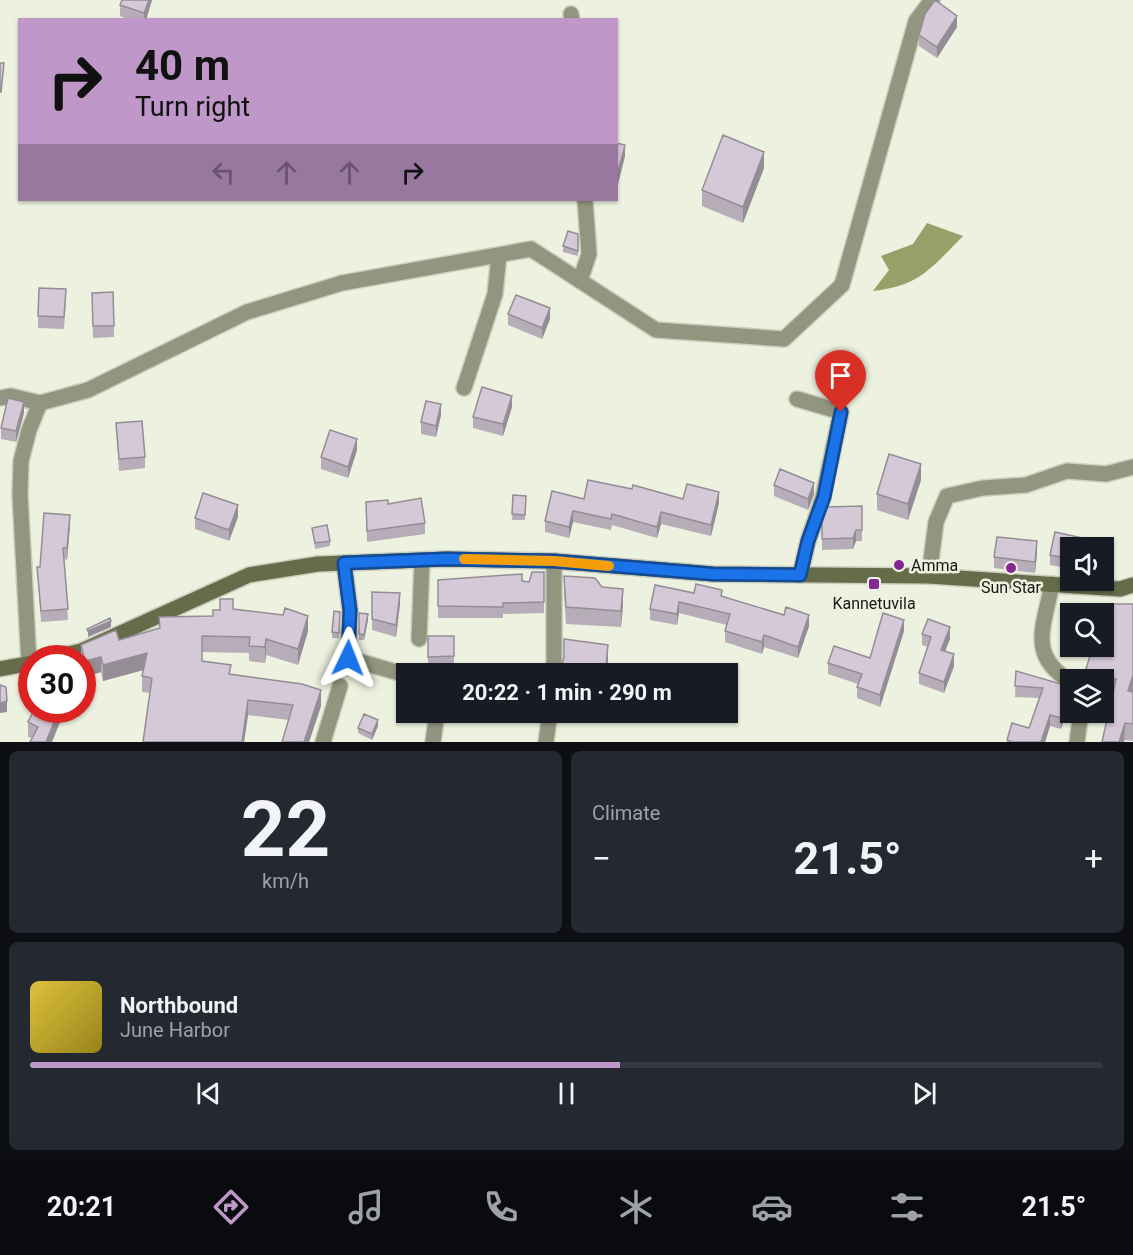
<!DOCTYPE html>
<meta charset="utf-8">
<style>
body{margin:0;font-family:Roboto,sans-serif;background:#242831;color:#f1f3f6;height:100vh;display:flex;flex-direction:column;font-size:22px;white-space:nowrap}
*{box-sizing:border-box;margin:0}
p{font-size:20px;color:#9ea1a6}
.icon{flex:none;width:33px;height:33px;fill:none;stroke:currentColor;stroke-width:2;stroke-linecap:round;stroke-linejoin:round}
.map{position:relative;height:742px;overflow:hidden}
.drawer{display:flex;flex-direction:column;gap:9px;padding:9px;background:#0d0f14;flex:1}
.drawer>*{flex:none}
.hud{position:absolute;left:18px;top:18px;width:600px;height:183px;border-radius:0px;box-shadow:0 2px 4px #0004;background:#c097c9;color:#111;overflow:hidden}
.tools{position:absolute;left:1060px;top:537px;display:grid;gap:12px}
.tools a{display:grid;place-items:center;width:54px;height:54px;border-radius:0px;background:#171b24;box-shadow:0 2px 4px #0004;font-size:30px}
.speed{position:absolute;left:18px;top:645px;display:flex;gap:12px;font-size:30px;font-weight:700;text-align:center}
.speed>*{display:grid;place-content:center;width:78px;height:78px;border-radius:50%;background:#171b24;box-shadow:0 2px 4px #0004;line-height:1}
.speed .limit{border:9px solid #d22;background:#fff;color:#111}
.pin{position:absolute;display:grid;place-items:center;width:51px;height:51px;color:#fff;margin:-62px -26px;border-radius:50% 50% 50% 0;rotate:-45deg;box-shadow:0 0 6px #0007}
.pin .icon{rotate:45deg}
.me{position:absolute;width:66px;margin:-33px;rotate:2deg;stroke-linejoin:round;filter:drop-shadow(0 0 4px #0008)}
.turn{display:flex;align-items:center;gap:21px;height:126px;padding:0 18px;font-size:27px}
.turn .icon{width:78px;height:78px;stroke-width:2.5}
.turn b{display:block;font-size:42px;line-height:51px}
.lanes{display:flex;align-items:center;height:57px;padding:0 18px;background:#0003;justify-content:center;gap:30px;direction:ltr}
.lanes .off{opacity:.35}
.big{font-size:45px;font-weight:700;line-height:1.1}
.drawer .tile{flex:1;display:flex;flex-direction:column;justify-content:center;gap:9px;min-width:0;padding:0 21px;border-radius:9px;background:#242831}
.drawer .dial{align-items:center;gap:0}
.dial b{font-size:78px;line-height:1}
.song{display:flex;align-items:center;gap:18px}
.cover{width:72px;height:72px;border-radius:9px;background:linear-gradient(135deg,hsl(50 70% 55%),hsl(50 70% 35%))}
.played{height:6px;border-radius:3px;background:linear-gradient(90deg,#c097c9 55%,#363941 55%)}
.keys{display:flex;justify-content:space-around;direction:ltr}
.heat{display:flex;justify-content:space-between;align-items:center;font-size:33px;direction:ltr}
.drawer .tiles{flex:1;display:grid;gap:9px;grid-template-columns:1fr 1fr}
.tile:last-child{grid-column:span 2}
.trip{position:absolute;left:396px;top:663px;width:342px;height:60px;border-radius:0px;background:#171b24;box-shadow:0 2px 4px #0004;font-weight:700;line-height:60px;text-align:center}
.tabs{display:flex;height:96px;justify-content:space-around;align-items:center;background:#090b0e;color:#9ea1a6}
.tabs .icon{width:42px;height:42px}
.tabs .on{color:#c097c9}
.tabs b{font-size:27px;color:#f1f3f6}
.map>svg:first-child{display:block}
.water{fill:#98a069}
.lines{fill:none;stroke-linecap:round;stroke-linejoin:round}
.minor-casing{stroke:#cbcebe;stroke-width:18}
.secondary-casing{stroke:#cbcebe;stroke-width:18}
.minor{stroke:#92967e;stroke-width:15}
.secondary{stroke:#666c49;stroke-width:15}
.wall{fill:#b7adb9;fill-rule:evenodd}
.shaded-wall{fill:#958d96}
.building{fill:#d5c9d7;stroke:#958d96;stroke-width:1.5}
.route-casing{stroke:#114b97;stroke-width:15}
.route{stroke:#1a73e8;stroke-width:10}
.slow{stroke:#f59e0b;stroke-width:10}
.poi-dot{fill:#842792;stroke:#edf1df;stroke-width:2}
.labels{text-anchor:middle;stroke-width:5;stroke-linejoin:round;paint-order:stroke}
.poi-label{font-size:16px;fill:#161811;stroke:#edf1df}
</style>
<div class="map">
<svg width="1133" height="742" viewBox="0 0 1133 742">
<rect width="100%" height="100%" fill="#edf1df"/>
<path class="water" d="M927,223l36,13c-31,31 -43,50 -90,55l16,-21 -8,-14 32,-12z"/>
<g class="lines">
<defs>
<path id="minor" d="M571,14l1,6
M580,281l9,-27 -4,-54
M464,388l31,-94 4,-39
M0,398l11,-2 29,7
M797,399l44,13 -18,85 -15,44 -8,34
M344,563l6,47 -2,48 58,17
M929,576l7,-54 11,-26 36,-8 43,-3 41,-14 39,3 27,-7
M1052,584c-8,43 -25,71 19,98
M419,639l3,-79
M29,664l-9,-169 1,-34 8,-31 11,-27 48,-13 159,-78 95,-29 189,-34 125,81 128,9 58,-54 74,-264 16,-21
M554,674v-113
M323,742l17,-56
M433,742l4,-30
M546,742l4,-30
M1077,742l4,-30"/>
<path id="secondary" d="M50,658l31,-7 168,-76 69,-11 129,-5 107,2 159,13 216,2 191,13 13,-4
M0,669l32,-6"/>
</defs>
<use href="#minor" class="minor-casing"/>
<use href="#secondary" class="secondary-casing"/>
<use href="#minor" class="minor"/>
<use href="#secondary" class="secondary"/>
</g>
<path class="wall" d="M122,0h30l-6,20h-16l-10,-4v-11z
M957,27l-20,31 -18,-12v-11z
M616,143l9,13 -7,28 -2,-1z
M764,168l-21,55 -41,-17v-16z
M578,234v22l-15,-4v-6z
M113,292l1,45 -21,1 -1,-45z
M66,300l-2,29 -26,-1v-12z
M508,314l42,5 -8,20 -34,-14z
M512,407l-9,29 -30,-8v-11z
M24,413l-8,29 -15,-3v-11z
M441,415l-5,22 -15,-3v-12z
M116,423l29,34v11l-26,3z
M357,450l-9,28 -27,-9v-12z
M921,480l-13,40 -31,-10v-16z
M774,485l40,9 -6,16 -34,-14z
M632,489l51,10 36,4 -8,33 -50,-12 -4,14 -45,-13 -1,5 -38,-8 -4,16 -24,-6v-11l39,-22z
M513,495l13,1 -1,24h-13z
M366,502l22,2 37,19v11l-58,8z
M862,506v35h-6l-3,8 -31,1v-31z
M238,517l-9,24 -34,-12v-11z
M70,526l-3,34 -3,-1 4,61 -27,2 -4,-55h3z
M312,528l18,13v5l-15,3z
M1055,532l37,8v8h-21v21l-21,-4v-10z
M1037,553l-2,20 -41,-5v-11z
M544,572v41l-41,1v4h-65v-38l84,1 7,1z
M564,576l38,11 21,18 -2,22 -55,-3 -2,-31z
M372,592l28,12 -4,33 -24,-7z
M694,593l28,3 87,30 -11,32 -34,-11 -2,7 -37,-12v-11l2,-6 -48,-12 -2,12 -27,-5v-11z
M1064,604h69v137l-8,-1 -1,2h-22l11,-47 -9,-3v-12h-18v-11l4,-12 -29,-4v-17zM1071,614h33v32h-33z
M233,609l75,22 -10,34 -32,-10 -1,8 -16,-2v-8l-47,-1v9l29,13 90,32 -12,36h-27l7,-22 -41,-5 -4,27h-101l7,-49 -8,-1v-16l1,-6 -40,11 -2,-9 -16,5 -3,-10v-9h-1v-13l38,-5 94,-24z
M340,612l-1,26h-7v-6z
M359,613l9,7 -4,20h-5z
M904,631l-24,76 -23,-9v-11l1,-3 -30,-10v-11l42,-5z
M922,634l28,5 -5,12 9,15 -10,27 -25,-9v-11l9,-26 -6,-2z
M428,636h26v32h-26z
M608,661l-1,13h-48v-3z
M1016,671l55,27 -10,31 -11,-3 -5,16h-38v-2l22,-12 10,-30 -24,-1z
M65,710l-33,28 -4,-1v-15z
M378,726l-6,14 -14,-7v-5z"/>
<path class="shaded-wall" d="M149,0h3l-6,20h-2v-7z
M957,16v11l-20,31v-11z
M625,145v11l-7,28v-12z
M764,152v16l-21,55v-16z
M550,308v11l-8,20v-11z
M512,396v11l-9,29v-12z
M24,402v11l-8,29v-11z
M441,404v11l-5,22v-11z
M357,439v11l-9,28v-11z
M921,464v16l-13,40v-16z
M814,483v11l-6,16v-11z
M719,492v11l-8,33v-11z
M238,505v12l-9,24v-11z
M573,511v11l-4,16v-11z
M661,512v12l-4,14v-11z
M70,515v11l-3,34v-12z
M856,530v11l-3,8v-11z
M1037,541v12l-2,20v-11z
M623,589v16l-2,22v-16z
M400,593v11l-4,33v-12z
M679,602v11l-2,12v-11z
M368,614v6l-4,20v-5z
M809,615v11l-11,32v-11z
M308,616v15l-10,34v-16z
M904,620v11l-24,76v-12z
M111,621v6l-23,10v-6z
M950,627v12l-9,22v-11z
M764,635v12l-2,7v-12z
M266,639v16l-1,8v-16z
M608,645v16l-1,13h-2z
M147,653v16l-44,12v-16z
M954,654v12l-10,27v-11z
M101,657v15l-16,5v-16z
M1133,675v17l-5,-1z
M1071,687v11l-10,31v-11z
M321,690v16l-12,36h-5z
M248,700v15l-4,27h-2z
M7,701v11l-7,1v-10z
M59,710h6l-13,32h-6z
M1050,715v11l-5,16h-4z
M378,720v6l-6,14v-6z
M1125,723l-1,19h-5z"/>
<path class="building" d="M122,0h27l-5,13 -24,-8z
M935,0l22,16 -20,31 -18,-12 6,-21z
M0,63h4l-3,29h-1z
M723,135l41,17 -21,55 -41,-17z
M616,143l9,2 -7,27h-2z
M568,231l10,3v17l-15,-5z
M39,288l27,1 -2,28 -26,-1z
M113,292l1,34h-21l-1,-33z
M516,295l34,13 -8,20 -34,-14z
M482,387l30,9 -9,28 -30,-7z
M8,398l16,4 -8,29 -15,-3z
M426,401l15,3 -5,22 -15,-4z
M142,421l3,36 -26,2 -3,-36z
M330,430l27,9 -9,28 -27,-10z
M889,454l32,10 -13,40 -31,-10z
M780,469l34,14 -6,16 -34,-14z
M588,480l44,9 1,-4 50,14 4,-15 32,8 -8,33 -50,-13 -4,15 -45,-13 -1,5 -38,-8 -4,16 -24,-6 7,-30 32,8z
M203,493l35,12 -9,25 -34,-12z
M513,495l13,1 -1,19 -13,-1z
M421,498l4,25 -58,8 -1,-29 22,-2v4z
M862,506v24h-6l-3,8 -31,1v-20l4,-12z
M44,513l26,2 -3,33h-4l5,61 -27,2 -4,-44h3z
M327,525l3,16 -15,2 -3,-15z
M1055,532l37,8 -1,8h-20v11l-21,-4z
M997,537l40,4 -2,21 -41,-5z
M532,572h12v30l-41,1v4l-65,-1v-26l84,-6v7l7,1z
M564,576l31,2 7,9 21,2 -2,22 -55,-4z
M696,584l26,6 -1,6 63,19 2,-8 23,8 -11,32 -34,-12 -2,7 -37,-11 5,-17 -51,-12 -2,12 -27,-5 5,-24 39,8z
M372,592l28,1 -4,32 -24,-6z
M220,599h13v10l50,6 2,-7 23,8 -10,33 -32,-10 -1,8 -16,-1 1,-9 -48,-1v25l29,4 -2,9 73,10 19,6 -17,52h-22l11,-37 -45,-5 -6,42h-99l9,-64 -10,-2 5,-23 -44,12 -2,-8 -16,4 -4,-16 35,-15 3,10 41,-12 -1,-11 54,-1v-6h7z
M1064,604h69v71l-5,16 5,1v32l-8,-1 -6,19h-17l14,-63 -30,-10 7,-23h11v-32h-33v23l-10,-1z
M334,611l6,1 -1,21 -7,-1z
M359,613l9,1 -4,21 -5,-1z
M883,613l21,7 -24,75 -23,-8 5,-13 -34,-11 6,-17 36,12z
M110,618l1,3 -23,10 -1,-2z
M928,619l22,8 -9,23 13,4 -10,28 -25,-9 12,-36 -9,-3z
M428,636h26v20l-26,1z
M564,639l44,6 -3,29h-27l-19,-3 5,-13z
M1016,671l55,16 -10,31 -11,-3 -9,27h-28l-6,-2 5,-17 17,5 14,-40 -28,-2z
M0,685l6,2 1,14 -7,2z
M34,710h25l-13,32h-16l8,-15 -10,-5z
M364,714l14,6 -6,14 -14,-6z"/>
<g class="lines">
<defs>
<path id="route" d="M348,658l2,-48 -6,-47 103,-4 107,2 159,13 87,1 8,-34 16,-44 17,-85"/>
</defs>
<use href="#route" class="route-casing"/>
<use href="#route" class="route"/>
<path class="slow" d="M464,559l90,2 55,5"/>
</g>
<g class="poi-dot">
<circle cx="899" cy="565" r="6"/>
<circle cx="1011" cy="568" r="6"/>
<rect x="868" y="578" width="12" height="12" rx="3"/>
</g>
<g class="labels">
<g class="poi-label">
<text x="911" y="571" text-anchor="start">Amma</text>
<text x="1011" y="593">Sun Star</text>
<text x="874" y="609">Kannetuvila</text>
</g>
</g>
</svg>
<div class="tools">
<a><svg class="icon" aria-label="sound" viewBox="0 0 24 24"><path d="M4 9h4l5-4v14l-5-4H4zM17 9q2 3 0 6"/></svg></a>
<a><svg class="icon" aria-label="search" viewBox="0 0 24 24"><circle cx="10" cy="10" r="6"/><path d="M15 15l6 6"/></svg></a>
<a><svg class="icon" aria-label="layers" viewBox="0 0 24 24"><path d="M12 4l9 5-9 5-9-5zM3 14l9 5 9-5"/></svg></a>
</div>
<div class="speed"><div class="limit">30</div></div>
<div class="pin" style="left:841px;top:412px;background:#d93025"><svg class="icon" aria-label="arrive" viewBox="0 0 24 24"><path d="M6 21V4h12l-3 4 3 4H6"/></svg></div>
<svg class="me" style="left:348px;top:658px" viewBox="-20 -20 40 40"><path d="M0-17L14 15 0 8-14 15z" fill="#1a73e8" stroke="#fff" stroke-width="4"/></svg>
<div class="trip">20:22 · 1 min · 290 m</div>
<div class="hud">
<div class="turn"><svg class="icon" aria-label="right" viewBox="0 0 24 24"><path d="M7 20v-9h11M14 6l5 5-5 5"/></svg><div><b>40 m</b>Turn right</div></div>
<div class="lanes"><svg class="icon off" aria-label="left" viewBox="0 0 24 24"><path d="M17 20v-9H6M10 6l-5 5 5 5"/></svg><svg class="icon off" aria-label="ahead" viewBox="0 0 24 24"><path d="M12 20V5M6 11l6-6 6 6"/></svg><svg class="icon off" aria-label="ahead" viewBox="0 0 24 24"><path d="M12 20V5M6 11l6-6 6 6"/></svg><svg class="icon" aria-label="right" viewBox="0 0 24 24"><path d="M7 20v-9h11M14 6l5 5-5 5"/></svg></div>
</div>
</div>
<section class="drawer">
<div class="tiles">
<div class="tile dial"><b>22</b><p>km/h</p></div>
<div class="tile"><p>Climate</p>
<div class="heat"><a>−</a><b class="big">21.5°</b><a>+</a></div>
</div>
<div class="tile">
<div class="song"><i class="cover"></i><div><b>Northbound</b><p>June Harbor</p></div></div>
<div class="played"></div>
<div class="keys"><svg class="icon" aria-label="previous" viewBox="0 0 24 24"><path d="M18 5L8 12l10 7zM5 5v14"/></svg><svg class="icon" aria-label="pause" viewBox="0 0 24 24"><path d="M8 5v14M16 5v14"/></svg><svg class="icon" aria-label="next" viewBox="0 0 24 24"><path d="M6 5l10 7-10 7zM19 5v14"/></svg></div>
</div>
</div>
</section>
<nav class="tabs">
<b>20:21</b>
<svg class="icon on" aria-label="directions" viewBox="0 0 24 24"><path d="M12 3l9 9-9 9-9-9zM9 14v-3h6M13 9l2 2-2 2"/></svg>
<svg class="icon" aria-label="music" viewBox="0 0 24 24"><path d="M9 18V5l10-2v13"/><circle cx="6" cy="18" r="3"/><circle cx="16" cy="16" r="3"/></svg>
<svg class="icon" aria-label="phone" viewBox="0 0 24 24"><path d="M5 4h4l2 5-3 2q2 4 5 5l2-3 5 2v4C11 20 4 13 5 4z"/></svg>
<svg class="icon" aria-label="climate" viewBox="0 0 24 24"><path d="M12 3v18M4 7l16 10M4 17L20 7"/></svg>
<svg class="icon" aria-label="car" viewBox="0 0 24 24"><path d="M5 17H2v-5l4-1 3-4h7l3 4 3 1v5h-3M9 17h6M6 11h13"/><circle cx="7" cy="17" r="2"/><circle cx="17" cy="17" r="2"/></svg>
<svg class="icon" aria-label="filters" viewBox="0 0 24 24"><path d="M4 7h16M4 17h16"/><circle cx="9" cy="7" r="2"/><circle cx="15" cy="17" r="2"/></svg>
<b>21.5°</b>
</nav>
